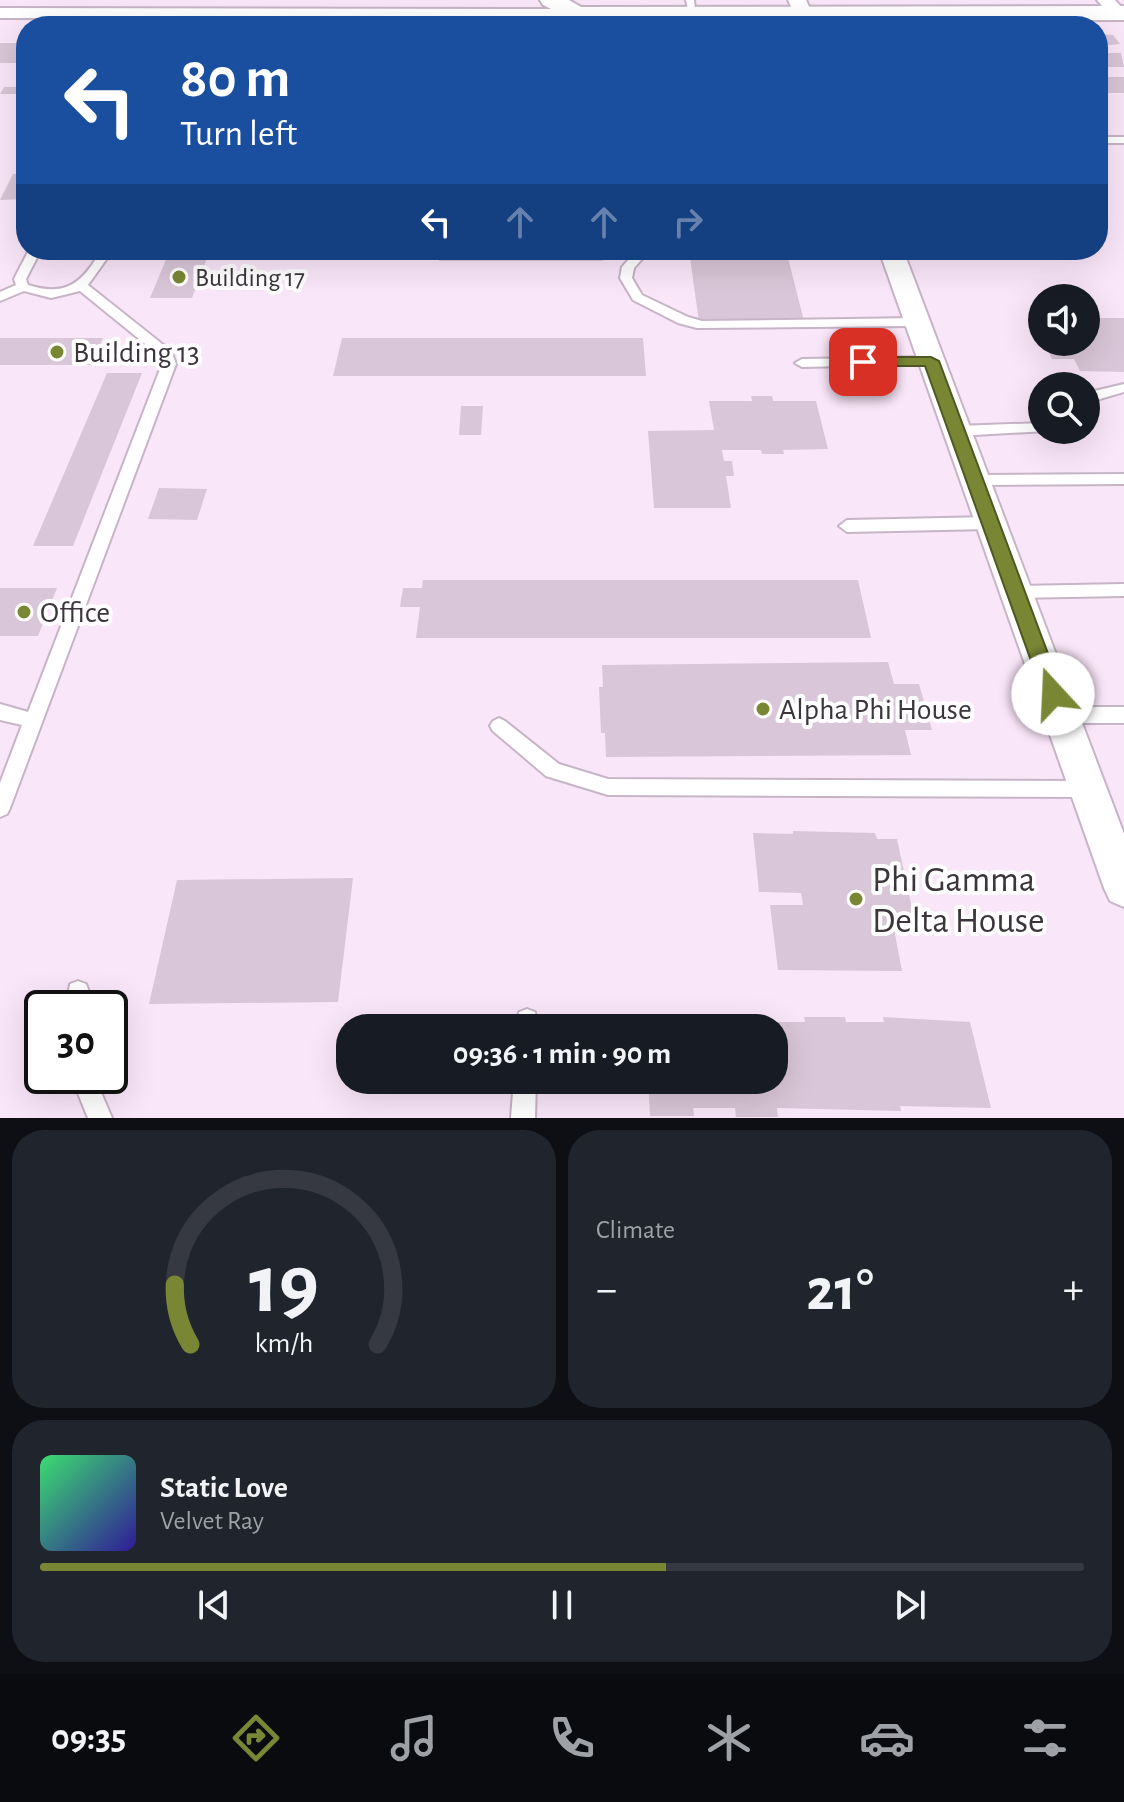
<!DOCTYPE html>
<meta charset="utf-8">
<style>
body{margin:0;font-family:"Alegreya Sans",sans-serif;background:#20242c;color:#f1f3f6;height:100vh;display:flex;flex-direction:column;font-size:30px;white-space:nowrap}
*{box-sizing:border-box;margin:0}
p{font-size:26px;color:#9ea1a6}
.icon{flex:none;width:44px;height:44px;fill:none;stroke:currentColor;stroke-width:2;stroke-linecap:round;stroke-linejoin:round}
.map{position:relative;height:1118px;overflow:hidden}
.panel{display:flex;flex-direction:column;gap:12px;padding:12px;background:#0d0f14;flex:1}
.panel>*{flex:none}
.banner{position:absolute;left:16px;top:16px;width:1092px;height:244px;border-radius:32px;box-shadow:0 8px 32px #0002;background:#1a4fa0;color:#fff;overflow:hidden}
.tools{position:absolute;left:1028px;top:284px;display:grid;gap:16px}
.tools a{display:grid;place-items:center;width:72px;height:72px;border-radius:50%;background:#171b24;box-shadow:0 8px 32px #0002;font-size:40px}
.speed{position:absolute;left:24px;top:990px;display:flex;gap:16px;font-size:40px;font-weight:700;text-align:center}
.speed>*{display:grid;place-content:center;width:104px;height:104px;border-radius:50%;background:#171b24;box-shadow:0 8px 32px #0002;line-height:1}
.speed .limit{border:4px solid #111;border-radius:12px;background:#fff;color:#111}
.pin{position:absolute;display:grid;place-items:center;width:68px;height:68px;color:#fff;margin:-34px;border-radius:16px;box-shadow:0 4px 12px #0006}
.me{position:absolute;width:88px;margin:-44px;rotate:340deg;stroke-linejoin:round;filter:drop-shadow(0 0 6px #0008)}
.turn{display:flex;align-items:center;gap:28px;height:168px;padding:0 32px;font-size:36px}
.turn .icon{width:104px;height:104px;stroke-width:2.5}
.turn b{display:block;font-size:56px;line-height:68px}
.lanes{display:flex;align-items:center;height:76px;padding:0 32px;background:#0003;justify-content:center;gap:40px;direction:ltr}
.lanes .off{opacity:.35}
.big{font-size:60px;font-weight:600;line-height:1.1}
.panel .widget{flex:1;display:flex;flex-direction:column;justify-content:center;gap:12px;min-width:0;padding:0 28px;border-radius:32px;background:#20242c}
.panel .dial{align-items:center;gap:0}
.dial svg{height:208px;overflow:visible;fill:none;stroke:#363941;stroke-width:7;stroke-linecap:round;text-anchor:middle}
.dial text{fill:#f1f3f6;stroke:none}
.song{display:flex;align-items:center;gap:24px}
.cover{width:96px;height:96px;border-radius:12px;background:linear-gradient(135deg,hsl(140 70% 55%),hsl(250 70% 35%))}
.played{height:8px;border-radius:4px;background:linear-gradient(90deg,#798735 60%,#363941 60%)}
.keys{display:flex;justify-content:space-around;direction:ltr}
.heat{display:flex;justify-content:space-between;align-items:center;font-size:44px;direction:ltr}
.panel .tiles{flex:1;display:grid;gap:12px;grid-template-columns:1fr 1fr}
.widget:last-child{grid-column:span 2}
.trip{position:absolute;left:336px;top:1014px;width:452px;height:80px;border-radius:32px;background:#171b24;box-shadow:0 8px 32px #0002;font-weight:600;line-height:80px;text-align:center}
.tab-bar{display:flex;height:128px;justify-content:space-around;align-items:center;background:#090b0e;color:#9ea1a6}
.tab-bar .icon{width:56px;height:56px}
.tab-bar .on{color:#798735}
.tab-bar b{font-size:36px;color:#f1f3f6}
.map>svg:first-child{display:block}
.building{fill:#d9c6d8}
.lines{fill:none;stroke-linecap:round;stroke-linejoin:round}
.lane-casing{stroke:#c7b4c6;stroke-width:4}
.street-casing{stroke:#c7b4c6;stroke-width:4}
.secondary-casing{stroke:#c7b4c6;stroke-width:4}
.lane{fill:#fff;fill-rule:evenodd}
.street{fill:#fff;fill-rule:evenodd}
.secondary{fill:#fff;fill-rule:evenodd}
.route{fill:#798735;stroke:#4f5822;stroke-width:2}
.poi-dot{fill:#798735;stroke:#fff;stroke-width:3}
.labels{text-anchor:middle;stroke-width:8;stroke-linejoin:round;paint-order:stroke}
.far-poi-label{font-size:26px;fill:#3d353c;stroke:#fff;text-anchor:start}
.poi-label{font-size:30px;fill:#3d353c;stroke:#fff;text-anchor:start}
.near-poi-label{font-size:36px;fill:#3d353c;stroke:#fff;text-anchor:start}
</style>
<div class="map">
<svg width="1124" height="1118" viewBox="0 0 1124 1118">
<rect width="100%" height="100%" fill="#fae6f9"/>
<path class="building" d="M1098,34l15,1 7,9 -22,2z
M0,43h26v20h-26z
M1098,53h23l3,14h-26z
M1098,77h26v16h-17z
M4,87h22v4l-2,3h-24z
M13,174h13v25l-26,1z
M170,250h40l-18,48h-42z
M441,250h161l1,11h-164z
M689,250h97l18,71 -105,1z
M1034,315h8v27l-9,-13h5l-6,-11h4z
M1086,318h38v54l-44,-1 -6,-12h-22l-8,-17h42z
M0,338h103l-12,27h-91z
M342,338h301l3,38h-313z
M107,373h35l-69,173h-40z
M751,396h21l1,5h43l12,48 -45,1 1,4h-22l-1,-4h-39l2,11h8l2,15h-8l5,32h-77l-6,-77 66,-1 -5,-29h43z
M461,406h22l-2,29h-22z
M159,488l48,1 -10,31 -49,-1z
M423,580h435l13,58h-455l4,-31h-20l3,-19h19z
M0,588h57l-19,48h-38z
M888,662l6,22h25l13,46h-27l6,25 -305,2 -1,-24h-4l-2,-46h4l-1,-22z
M793,831l82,2 2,6h20l16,74h-22l11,58 -124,-1 -8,-65h33l-2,-12 -42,-1 -6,-59 40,1z
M353,878l-15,124 -189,2 28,-124z
M687,1017h40v5h78l-1,-5h41l1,5h38l-1,-5 87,5 21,86 -91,-2 1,5 -124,-3 1,9h-42l-1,-9h-42l1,8h-44l-2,-36h126v-52h-129v-7l43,1z"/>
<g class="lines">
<defs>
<path id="lane" d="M686,0h8l2,16 -7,-2z
M219,11l4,3 -5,12h-10l8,-14z
M373,11l4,3 -3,12h-10l5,-12z
M550,11l4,3v12h-10l2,-12z
M659,11l4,3 2,12h-10v-12z
M1098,137h26v6h-26z
M29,250h12l-15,29 2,6c38,12 55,-2 73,-35h12l-25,35 83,66 5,13 -166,444 -3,6 -7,3v-34l22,-58 -22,-5v-16l28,8 134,-348 -2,-8 -80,-65 -29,7 -27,-7 -24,10v-9l16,-7 -2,-6z
M637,250h13l-16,18 -2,10 10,17 46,22 14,4 215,-3 6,4 -6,4 -220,2 -19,-5 -45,-23 -13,-22 2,-11z
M931,357l7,4 -2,3 -134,3 -7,-4 7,-4z
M1124,384v8l-38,11v-10z
M1042,423v7l5,1 -90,5 -7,-5 7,-5z
M1124,474v10l-149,1 -7,-5 7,-5z
M991,517l8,6 -8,6 -144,3 -8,-6 8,-6z
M1124,584v12l-108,2 -6,-2 -2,-4 2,-4 6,-2z
M1061,707h63v16h-63l-6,-3 -3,-5 3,-5z
M499,718l6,3 54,43 49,15 480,2 7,2 2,6 -2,6 -7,2 -480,-2 -62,-19 -53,-45 -3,-5 3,-5z
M78,981l8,3 3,8 -1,16h-22l4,-24z
M527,1009l8,3 3,16h-22l3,-16z
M71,1076h23l18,42h-24z
M514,1080h22l-1,38h-24z"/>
<path id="street" d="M788,0h18l12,26h-18z
M1097,0h18l9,10v6l-13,1z
M0,8l576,1 9,5 -9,5 -576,-1z
M879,250h24l221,584v73l-14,-6 -6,-13z"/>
<path id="secondary" d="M540,0h29l12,7 543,-1v14l-548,1 -33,-16z"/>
</defs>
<use href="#lane" class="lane-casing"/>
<use href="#street" class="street-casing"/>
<use href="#secondary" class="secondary-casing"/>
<use href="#lane" class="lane"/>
<use href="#street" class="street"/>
<use href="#secondary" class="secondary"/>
</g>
<path class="route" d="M863,357h68l8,4 124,333 -3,5 -7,3 -7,-3 -3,-5 -118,-328h-68v-7z"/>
<g class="poi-dot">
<circle cx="179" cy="277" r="8"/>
<circle cx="57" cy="352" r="8"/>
<circle cx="24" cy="612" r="8"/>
<circle cx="763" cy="709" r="8"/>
<circle cx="856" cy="899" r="8"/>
</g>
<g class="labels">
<g class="far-poi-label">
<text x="195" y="286">Building 17</text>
</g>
<g class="poi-label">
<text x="73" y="362">Building 13</text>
<text x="40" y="622">Office</text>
<text x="779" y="719">Alpha Phi House</text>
</g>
<g class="near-poi-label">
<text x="872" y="891">Phi Gamma<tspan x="872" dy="41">Delta House</tspan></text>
</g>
</g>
</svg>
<div class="tools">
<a><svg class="icon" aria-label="sound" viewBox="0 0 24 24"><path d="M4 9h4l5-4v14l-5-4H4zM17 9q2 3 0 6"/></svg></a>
<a><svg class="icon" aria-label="search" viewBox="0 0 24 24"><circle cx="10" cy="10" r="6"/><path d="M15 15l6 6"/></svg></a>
</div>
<div class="speed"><div class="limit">30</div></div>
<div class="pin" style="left:863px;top:362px;background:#d93025"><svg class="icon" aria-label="arrive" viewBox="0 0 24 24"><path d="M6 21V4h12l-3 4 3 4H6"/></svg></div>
<svg class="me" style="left:1053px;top:694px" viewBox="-20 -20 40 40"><circle r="19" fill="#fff"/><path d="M0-13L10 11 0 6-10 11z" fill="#798735"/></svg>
<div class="trip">09:36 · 1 min · 90 m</div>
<div class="banner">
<div class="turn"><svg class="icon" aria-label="left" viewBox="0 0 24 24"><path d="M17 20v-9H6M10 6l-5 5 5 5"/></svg><div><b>80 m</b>Turn left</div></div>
<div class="lanes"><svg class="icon" aria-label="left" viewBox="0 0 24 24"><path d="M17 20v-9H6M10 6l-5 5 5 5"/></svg><svg class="icon off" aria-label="ahead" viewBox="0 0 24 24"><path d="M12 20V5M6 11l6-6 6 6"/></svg><svg class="icon off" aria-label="ahead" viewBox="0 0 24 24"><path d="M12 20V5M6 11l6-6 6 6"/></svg><svg class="icon off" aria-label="right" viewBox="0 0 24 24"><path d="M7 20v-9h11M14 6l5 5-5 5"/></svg></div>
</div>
</div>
<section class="panel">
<div class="tiles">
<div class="widget dial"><svg viewBox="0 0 100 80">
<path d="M14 69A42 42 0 1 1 86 69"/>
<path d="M14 69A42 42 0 0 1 8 46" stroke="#798735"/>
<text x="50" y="56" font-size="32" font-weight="700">19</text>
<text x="50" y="72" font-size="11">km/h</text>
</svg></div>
<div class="widget"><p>Climate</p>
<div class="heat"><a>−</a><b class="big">21°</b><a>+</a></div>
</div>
<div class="widget">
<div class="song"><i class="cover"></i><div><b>Static Love</b><p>Velvet Ray</p></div></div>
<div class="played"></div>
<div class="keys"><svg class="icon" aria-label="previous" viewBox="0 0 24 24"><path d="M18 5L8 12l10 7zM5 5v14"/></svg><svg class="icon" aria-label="pause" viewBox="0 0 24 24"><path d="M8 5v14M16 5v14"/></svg><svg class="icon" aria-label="next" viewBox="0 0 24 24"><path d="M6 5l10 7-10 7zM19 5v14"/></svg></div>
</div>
</div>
</section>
<nav class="tab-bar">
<b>09:35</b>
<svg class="icon on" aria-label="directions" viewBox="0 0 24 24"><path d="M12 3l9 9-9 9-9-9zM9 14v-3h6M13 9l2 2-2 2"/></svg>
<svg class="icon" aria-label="music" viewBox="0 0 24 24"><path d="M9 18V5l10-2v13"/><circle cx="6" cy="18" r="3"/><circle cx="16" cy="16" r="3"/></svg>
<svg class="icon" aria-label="phone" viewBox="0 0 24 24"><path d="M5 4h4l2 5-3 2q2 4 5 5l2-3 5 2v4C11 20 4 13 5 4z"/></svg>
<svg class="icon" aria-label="climate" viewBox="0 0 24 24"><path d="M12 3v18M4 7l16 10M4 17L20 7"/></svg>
<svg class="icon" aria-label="car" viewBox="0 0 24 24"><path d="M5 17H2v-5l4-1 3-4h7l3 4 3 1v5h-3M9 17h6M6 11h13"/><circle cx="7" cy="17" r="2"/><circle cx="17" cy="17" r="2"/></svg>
<svg class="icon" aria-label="filters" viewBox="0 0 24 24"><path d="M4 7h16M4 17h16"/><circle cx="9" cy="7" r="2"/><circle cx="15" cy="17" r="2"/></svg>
</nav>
